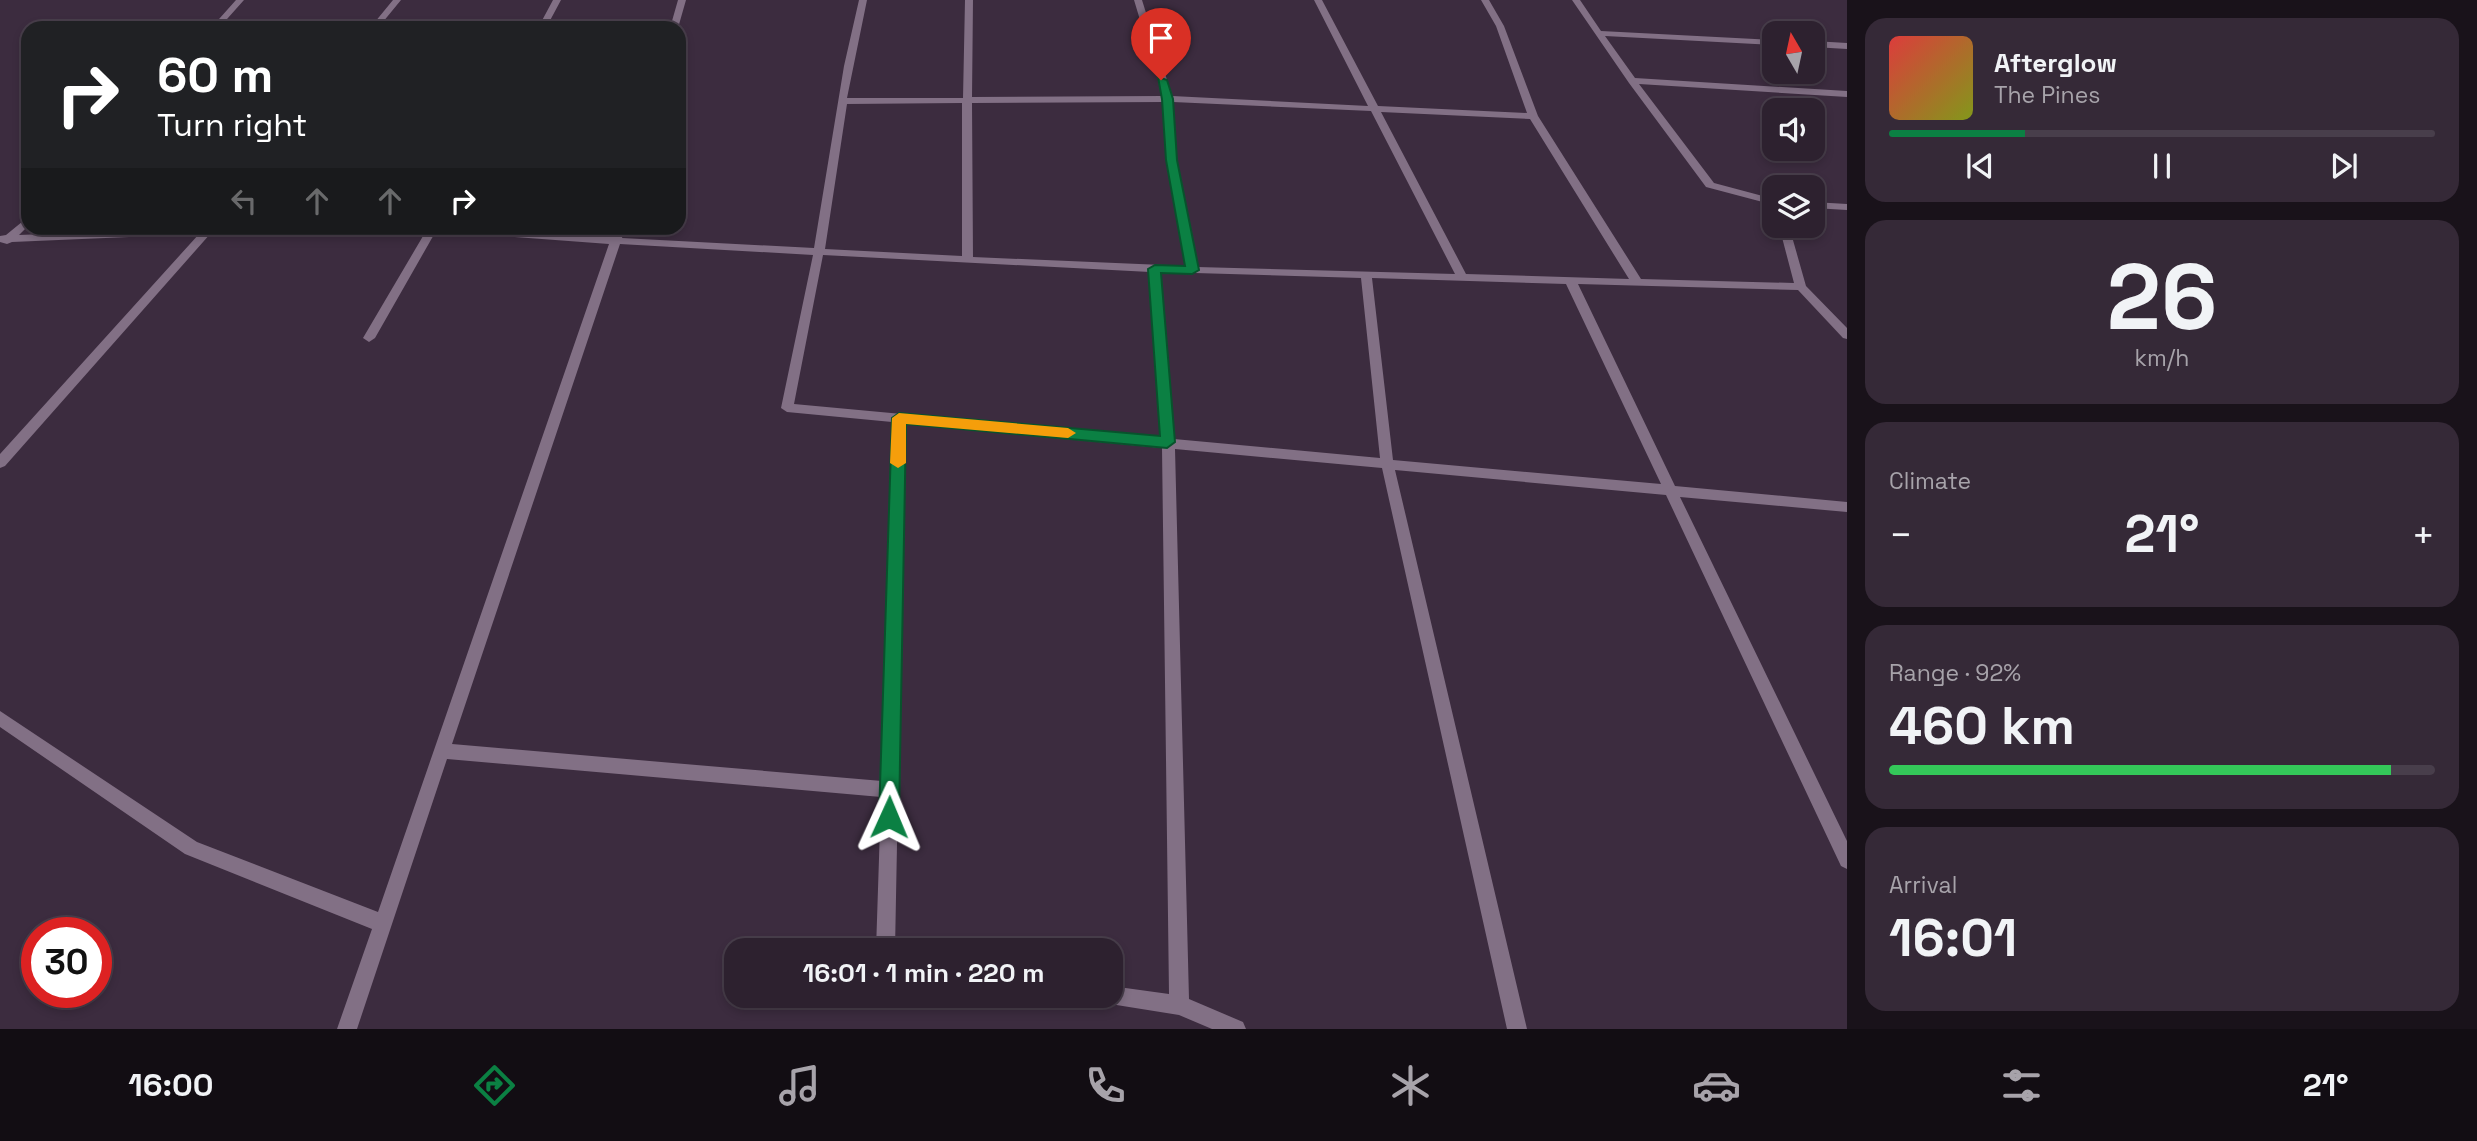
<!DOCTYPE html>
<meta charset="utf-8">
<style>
body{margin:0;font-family:"Space Grotesk",sans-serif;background:#352937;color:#f1f3f6;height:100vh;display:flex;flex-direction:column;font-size:26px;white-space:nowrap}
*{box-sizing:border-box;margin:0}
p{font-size:23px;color:#a7a3aa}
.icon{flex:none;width:38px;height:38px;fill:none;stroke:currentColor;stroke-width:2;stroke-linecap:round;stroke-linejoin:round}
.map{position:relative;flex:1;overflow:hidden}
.panel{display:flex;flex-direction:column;gap:18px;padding:18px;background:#19121a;width:630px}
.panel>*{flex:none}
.hud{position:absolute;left:21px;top:21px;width:665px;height:214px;border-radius:21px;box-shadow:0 4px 10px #0003,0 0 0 2px #483e4b;background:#202124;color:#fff;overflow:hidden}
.needle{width:46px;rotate:351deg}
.controls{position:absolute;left:1762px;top:21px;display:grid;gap:14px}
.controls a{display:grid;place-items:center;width:63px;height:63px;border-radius:14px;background:#2d212f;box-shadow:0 4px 10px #0003,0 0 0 2px #483e4b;font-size:35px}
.speed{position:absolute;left:21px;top:917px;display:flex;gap:14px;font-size:35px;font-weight:700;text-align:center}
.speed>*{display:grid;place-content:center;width:91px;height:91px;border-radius:50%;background:#2d212f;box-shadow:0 4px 10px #0003,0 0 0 2px #483e4b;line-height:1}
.speed .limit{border:10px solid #d22;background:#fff;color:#111}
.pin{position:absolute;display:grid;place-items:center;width:60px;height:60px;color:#fff;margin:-72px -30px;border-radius:50% 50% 50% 0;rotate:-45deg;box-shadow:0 0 7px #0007}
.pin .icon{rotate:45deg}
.me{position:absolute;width:77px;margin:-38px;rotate:1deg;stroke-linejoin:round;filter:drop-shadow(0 0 5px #0008)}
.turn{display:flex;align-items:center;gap:24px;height:147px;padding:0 21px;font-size:32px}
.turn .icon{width:91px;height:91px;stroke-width:2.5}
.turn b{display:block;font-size:49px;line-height:60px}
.lanes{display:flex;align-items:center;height:66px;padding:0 21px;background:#0003;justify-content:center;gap:35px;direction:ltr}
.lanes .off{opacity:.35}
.big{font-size:52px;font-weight:700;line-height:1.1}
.panel .tile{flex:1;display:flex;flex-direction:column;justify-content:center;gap:10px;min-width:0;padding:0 24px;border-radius:21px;background:#352937}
.panel .dial{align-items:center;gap:0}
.dial b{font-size:91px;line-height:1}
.song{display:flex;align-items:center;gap:21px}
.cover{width:84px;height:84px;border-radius:10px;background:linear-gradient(135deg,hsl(0 70% 55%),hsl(70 70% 35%))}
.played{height:7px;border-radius:4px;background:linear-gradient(90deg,#0b8043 25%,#483e4b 25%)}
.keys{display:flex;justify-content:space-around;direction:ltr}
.heat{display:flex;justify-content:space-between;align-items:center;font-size:38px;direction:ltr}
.charge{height:10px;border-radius:5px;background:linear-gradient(90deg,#34c759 92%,#483e4b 0)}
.trip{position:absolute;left:724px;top:938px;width:399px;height:70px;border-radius:21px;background:#2d212f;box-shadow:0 4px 10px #0003,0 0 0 2px #483e4b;font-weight:700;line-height:70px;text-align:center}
.tabs{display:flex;height:112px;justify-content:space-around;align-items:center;background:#120d13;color:#a7a3aa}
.tabs .icon{width:49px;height:49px}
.tabs .selected{color:#0b8043}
.tabs b{font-size:32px;color:#f1f3f6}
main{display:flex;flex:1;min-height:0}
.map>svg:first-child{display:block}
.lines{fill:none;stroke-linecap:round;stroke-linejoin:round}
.street{fill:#827085;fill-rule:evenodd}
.route{fill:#0b8043;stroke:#07532c;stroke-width:2}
.slow{fill:#f59e0b}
</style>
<main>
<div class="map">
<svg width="1847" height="1029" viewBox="0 0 1847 1029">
<rect width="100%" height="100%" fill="#3c2c3f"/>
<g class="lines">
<path class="street" d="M236,0h8l-25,28h-8z
M393,0h8l-23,28h-8z
M553,0h8l-15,28h-8z
M678,0h8l-8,28h-8z
M859,0h8l-20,98h116l2,-98h8l-1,97 191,-1 -29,-96h8l30,96 196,10 -54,-106h8l56,106 149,7 -31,-87 -15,-26h8l15,26 34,90 103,163 153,4 -15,-57h10l17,60 41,42v11l-4,-1 -45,-48 -220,-6 97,202 172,16v10l-167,-15 167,344v28l-6,-3 -175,-371 -271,-25 132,559h-20l-125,-561 -207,-19 14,550 54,23 3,7h-34l-33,-14 -75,-12 -3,-7h10v-10l58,8 -7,-546 -257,-24 -10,526h-19l5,-153 -434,-38 -90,270h-20l35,-100 -187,-75 -185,-127v-16l197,131 181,70 231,-668 -173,-13 -61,107 -6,4 -6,-4 63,-107 -215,2 -206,233 -5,2v-14l199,-220 -187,8 -5,2 -7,-2v-6l6,-1 22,-18v9l-9,9 172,-7h279l141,9 4,-9h10l-3,10 192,10 30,-182zM1164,102l2,58 20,106 -213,-9 -1,-154zM1173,102l198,9 84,163 -258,-7 -21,-107zM962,103v153l-137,-7 22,-145zM1381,112l149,7 99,160 -163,-5zM620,244l193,11 -32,153 6,4 105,10 -10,359 -430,-37zM823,255l327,17 11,166 -367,-34zM1161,272l200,6 19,180 -206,-19zM1372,278l194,6 95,200 -268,-24z
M1572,0h8l21,31 173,9v5l-169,-9 30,42 212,13v6l-208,-13 75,99 60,16v6l-68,-18 -77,-104z
M1813,41l34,2v6l-34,-2z
M1813,202l34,2v6l-34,-2z"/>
</g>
<path class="route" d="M1158,77l9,3 6,19 4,61 22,110 -7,4 -31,-1 14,169 -8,6 -261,-24 -7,393 -3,7 -7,3 -7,-3 -3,-7 13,-399 7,-5 261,23 -12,-167 7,-4 30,1 -19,-106 -4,-61z"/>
<path class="slow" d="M899,413l169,15 8,5 -8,5 -162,-14v39l-8,5 -8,-5 2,-45z"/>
</svg>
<div class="controls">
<a><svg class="needle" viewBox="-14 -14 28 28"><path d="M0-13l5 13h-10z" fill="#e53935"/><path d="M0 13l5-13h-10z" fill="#a7a3aa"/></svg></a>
<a><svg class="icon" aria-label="sound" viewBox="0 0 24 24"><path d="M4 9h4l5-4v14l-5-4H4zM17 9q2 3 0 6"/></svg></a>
<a><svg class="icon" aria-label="layers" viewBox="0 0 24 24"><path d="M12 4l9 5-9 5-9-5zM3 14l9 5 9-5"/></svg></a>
</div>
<div class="speed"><div class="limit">30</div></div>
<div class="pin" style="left:1161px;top:80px;background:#d93025"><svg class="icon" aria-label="arrive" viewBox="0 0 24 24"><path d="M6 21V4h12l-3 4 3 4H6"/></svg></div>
<svg class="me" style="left:889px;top:817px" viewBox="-20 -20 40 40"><path d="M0-17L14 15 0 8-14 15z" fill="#0b8043" stroke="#fff" stroke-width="4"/></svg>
<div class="trip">16:01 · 1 min · 220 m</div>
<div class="hud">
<div class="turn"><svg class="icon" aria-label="right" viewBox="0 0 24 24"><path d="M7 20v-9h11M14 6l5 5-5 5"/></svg><div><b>60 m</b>Turn right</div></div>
<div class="lanes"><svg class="icon off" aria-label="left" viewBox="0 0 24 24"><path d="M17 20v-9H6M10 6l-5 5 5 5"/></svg><svg class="icon off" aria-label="ahead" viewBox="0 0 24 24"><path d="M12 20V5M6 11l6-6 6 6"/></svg><svg class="icon off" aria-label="ahead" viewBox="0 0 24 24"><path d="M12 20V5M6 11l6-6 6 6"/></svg><svg class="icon" aria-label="right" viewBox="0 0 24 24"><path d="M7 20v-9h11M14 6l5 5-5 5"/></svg></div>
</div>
</div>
<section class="panel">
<div class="tile">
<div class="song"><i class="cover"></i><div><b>Afterglow</b><p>The Pines</p></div></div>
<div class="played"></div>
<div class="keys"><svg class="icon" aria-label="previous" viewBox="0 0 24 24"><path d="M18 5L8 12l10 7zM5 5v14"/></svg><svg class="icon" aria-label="pause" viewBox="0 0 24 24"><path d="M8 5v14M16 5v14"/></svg><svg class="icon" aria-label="next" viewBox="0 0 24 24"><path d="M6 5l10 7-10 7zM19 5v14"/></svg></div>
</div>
<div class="tile dial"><b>26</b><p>km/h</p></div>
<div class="tile"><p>Climate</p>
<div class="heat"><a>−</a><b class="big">21°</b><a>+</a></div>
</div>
<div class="tile"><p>Range · 92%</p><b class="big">460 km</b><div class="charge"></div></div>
<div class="tile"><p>Arrival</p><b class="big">16:01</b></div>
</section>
</main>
<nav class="tabs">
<b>16:00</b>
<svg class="icon selected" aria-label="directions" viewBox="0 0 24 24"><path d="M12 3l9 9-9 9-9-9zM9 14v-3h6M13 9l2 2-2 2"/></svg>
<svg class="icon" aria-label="music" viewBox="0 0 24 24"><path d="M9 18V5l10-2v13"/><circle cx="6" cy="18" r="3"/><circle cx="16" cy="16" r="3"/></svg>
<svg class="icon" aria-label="phone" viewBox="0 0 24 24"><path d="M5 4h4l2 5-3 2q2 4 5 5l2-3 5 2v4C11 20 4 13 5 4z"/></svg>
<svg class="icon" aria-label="climate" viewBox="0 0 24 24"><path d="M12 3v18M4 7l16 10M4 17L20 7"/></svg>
<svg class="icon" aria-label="car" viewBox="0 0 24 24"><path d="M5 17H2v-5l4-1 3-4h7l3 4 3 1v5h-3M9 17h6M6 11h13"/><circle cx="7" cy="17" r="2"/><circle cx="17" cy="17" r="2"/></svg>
<svg class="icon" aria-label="filters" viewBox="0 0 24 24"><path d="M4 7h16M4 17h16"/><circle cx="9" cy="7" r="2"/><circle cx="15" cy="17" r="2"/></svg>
<b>21°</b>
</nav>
